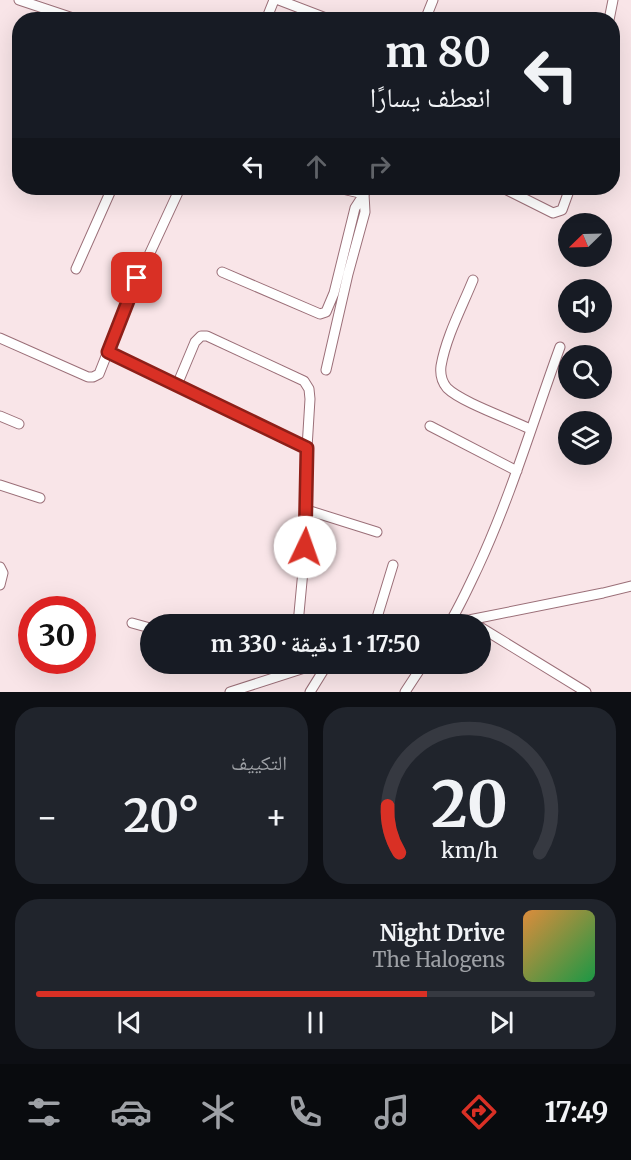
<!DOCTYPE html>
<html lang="ar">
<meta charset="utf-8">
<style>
body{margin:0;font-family:Merriweather,"Noto Naskh Arabic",serif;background:#20242c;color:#f1f3f6;direction:rtl;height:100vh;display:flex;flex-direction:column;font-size:22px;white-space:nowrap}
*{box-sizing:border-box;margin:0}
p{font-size:20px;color:#9ea1a6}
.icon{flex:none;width:33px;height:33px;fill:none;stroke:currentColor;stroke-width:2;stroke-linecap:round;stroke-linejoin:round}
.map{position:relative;height:692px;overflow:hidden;direction:ltr}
.panel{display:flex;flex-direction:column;gap:15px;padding:15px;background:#0d0f14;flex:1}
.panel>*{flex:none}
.hud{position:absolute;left:12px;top:12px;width:608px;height:183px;border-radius:24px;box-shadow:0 6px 24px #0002;direction:rtl;background:#171b24;color:#f1f3f6;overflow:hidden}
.needle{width:39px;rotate:247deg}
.controls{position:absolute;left:558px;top:213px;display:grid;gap:12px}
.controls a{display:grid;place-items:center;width:54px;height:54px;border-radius:50%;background:#171b24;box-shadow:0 6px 24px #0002;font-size:30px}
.speed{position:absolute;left:18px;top:596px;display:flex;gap:12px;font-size:30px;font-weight:700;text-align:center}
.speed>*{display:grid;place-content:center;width:78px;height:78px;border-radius:50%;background:#171b24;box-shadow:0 6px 24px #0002;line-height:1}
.speed .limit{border:9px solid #d22;background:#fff;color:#111}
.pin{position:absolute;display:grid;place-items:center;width:51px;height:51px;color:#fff;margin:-26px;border-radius:12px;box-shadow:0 3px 9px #0006}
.me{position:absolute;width:66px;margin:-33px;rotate:3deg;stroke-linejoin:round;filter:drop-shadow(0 0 4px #0008)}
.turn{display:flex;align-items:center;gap:21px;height:126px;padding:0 30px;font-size:27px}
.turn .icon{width:78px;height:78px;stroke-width:2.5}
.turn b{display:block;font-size:42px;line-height:51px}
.lanes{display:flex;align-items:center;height:57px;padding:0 30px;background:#0003;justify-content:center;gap:30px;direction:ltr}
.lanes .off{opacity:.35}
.big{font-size:45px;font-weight:700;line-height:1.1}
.panel .tile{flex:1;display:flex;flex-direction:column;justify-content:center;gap:9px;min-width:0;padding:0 21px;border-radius:24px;background:#20242c}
.panel .dial{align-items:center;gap:0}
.dial svg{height:156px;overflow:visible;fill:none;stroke:#363941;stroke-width:7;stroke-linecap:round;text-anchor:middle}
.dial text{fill:#f1f3f6;stroke:none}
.song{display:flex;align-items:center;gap:18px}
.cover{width:72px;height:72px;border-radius:9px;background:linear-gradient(135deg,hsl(30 70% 55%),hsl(140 70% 35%))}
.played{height:6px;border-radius:3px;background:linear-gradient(90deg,#d93025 70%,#363941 70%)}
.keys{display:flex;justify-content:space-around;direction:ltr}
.heat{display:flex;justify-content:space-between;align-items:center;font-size:33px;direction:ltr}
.panel .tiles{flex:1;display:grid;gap:15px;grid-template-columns:1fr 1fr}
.tile:last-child{grid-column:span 2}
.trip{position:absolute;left:140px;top:614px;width:351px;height:60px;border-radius:30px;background:#171b24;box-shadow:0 6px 24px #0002;font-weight:700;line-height:60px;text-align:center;direction:rtl}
.dock{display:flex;height:96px;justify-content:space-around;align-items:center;background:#090b0e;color:#9ea1a6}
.dock .icon{width:42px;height:42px}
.dock .on{color:#d93025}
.dock b{font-size:27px;color:#f1f3f6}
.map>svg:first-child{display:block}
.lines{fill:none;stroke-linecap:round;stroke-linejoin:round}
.minor-casing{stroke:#9b6f78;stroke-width:11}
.minor{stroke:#fff;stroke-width:9}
.route-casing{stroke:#8d1f18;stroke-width:15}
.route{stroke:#d93025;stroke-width:10}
</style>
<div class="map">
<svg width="631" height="692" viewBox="0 0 631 692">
<rect width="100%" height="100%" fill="#f9e5e8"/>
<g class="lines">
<defs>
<path id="minor" d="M19,0l60,20
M279,0l52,20
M266,20l8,-20
M425,20l8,-20
M609,20l4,-20
M503,188l50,25 9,-3 8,-22
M149,255l31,-67
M76,269l36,-81
M222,272l98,42 6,-2 8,-19 21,-85 13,-20
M473,280c-11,27 -27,57 -32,86 -1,8 1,16 6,22 14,14 63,31 83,41
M0,338l88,39h5l6,-3 38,-96
M108,352l199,96
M326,370l22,-96 17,-62 -1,-18 -26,-6
M177,385l18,-43 6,-6h6l97,45 5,8 1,10 -3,49v80l-9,96
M0,416l19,8
M430,426l87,45
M0,485l40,13
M307,510l70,22
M0,567l3,6 -3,12
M469,620l134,-27 28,-7
M132,623l18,5
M375,624l18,-59
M439,624c10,-3 24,-7 34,-1
M449,624c11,-18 20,-38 29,-57 33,-71 55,-146 82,-220
M480,627l106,65
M294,663h1
M230,692l90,-29
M310,692l18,-29
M405,692l19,-29"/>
</defs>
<use href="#minor" class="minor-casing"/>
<use href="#minor" class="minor"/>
</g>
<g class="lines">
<defs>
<path id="route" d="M137,278l-29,74 199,96 -2,99"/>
</defs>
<use href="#route" class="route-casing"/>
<use href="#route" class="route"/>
</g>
</svg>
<div class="controls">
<a><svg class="needle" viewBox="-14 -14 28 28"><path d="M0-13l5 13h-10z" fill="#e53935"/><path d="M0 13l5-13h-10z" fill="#9ea1a6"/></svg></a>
<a><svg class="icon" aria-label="sound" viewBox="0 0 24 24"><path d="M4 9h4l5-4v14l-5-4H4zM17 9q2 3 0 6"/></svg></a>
<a><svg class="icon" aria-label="search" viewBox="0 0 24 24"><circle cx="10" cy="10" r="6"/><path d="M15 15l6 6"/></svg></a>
<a><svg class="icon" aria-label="layers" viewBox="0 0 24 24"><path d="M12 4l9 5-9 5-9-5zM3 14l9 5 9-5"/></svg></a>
</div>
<div class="speed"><div class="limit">30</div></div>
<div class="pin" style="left:137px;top:278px;background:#d93025"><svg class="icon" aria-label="arrive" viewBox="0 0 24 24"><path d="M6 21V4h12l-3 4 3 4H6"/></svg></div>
<svg class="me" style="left:305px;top:547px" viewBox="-20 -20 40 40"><circle r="19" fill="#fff"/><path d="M0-13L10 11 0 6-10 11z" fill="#d93025"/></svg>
<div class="trip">17:50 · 1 دقيقة · 330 m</div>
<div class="hud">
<div class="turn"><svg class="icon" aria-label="left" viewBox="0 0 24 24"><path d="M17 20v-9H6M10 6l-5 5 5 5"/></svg><div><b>80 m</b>انعطف يسارًا</div></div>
<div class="lanes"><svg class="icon" aria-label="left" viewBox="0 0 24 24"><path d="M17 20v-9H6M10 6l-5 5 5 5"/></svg><svg class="icon off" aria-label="ahead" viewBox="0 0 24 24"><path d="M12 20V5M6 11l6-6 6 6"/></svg><svg class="icon off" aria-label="right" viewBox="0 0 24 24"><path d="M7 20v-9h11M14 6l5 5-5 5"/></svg></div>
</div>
</div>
<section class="panel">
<div class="tiles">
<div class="tile dial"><svg viewBox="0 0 100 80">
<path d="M14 69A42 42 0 1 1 86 69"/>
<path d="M14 69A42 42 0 0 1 8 45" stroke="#d93025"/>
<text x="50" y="56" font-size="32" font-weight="700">20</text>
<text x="50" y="72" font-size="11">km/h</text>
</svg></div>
<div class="tile"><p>التكييف</p>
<div class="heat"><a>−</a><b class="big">20°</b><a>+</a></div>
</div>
<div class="tile">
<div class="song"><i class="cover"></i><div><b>Night Drive</b><p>The Halogens</p></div></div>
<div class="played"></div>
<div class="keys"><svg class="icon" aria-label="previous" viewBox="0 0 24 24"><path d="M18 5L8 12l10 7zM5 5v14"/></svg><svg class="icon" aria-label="pause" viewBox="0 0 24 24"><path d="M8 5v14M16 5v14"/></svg><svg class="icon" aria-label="next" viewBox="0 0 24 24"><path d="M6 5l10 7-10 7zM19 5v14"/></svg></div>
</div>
</div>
</section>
<nav class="dock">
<b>17:49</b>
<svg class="icon on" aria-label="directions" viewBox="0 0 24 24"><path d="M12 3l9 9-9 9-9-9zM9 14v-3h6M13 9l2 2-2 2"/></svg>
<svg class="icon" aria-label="music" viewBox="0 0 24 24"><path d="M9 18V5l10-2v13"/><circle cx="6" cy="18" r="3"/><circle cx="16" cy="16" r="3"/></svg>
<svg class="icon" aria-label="phone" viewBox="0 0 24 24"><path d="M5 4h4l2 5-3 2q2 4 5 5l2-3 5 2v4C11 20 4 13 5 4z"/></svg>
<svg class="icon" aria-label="climate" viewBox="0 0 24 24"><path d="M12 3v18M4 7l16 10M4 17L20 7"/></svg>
<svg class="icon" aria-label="car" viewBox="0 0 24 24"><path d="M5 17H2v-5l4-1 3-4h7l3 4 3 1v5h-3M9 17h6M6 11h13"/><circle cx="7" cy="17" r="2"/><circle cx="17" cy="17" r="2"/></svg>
<svg class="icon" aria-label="filters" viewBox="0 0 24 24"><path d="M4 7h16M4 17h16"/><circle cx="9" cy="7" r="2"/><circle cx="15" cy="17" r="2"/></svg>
</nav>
